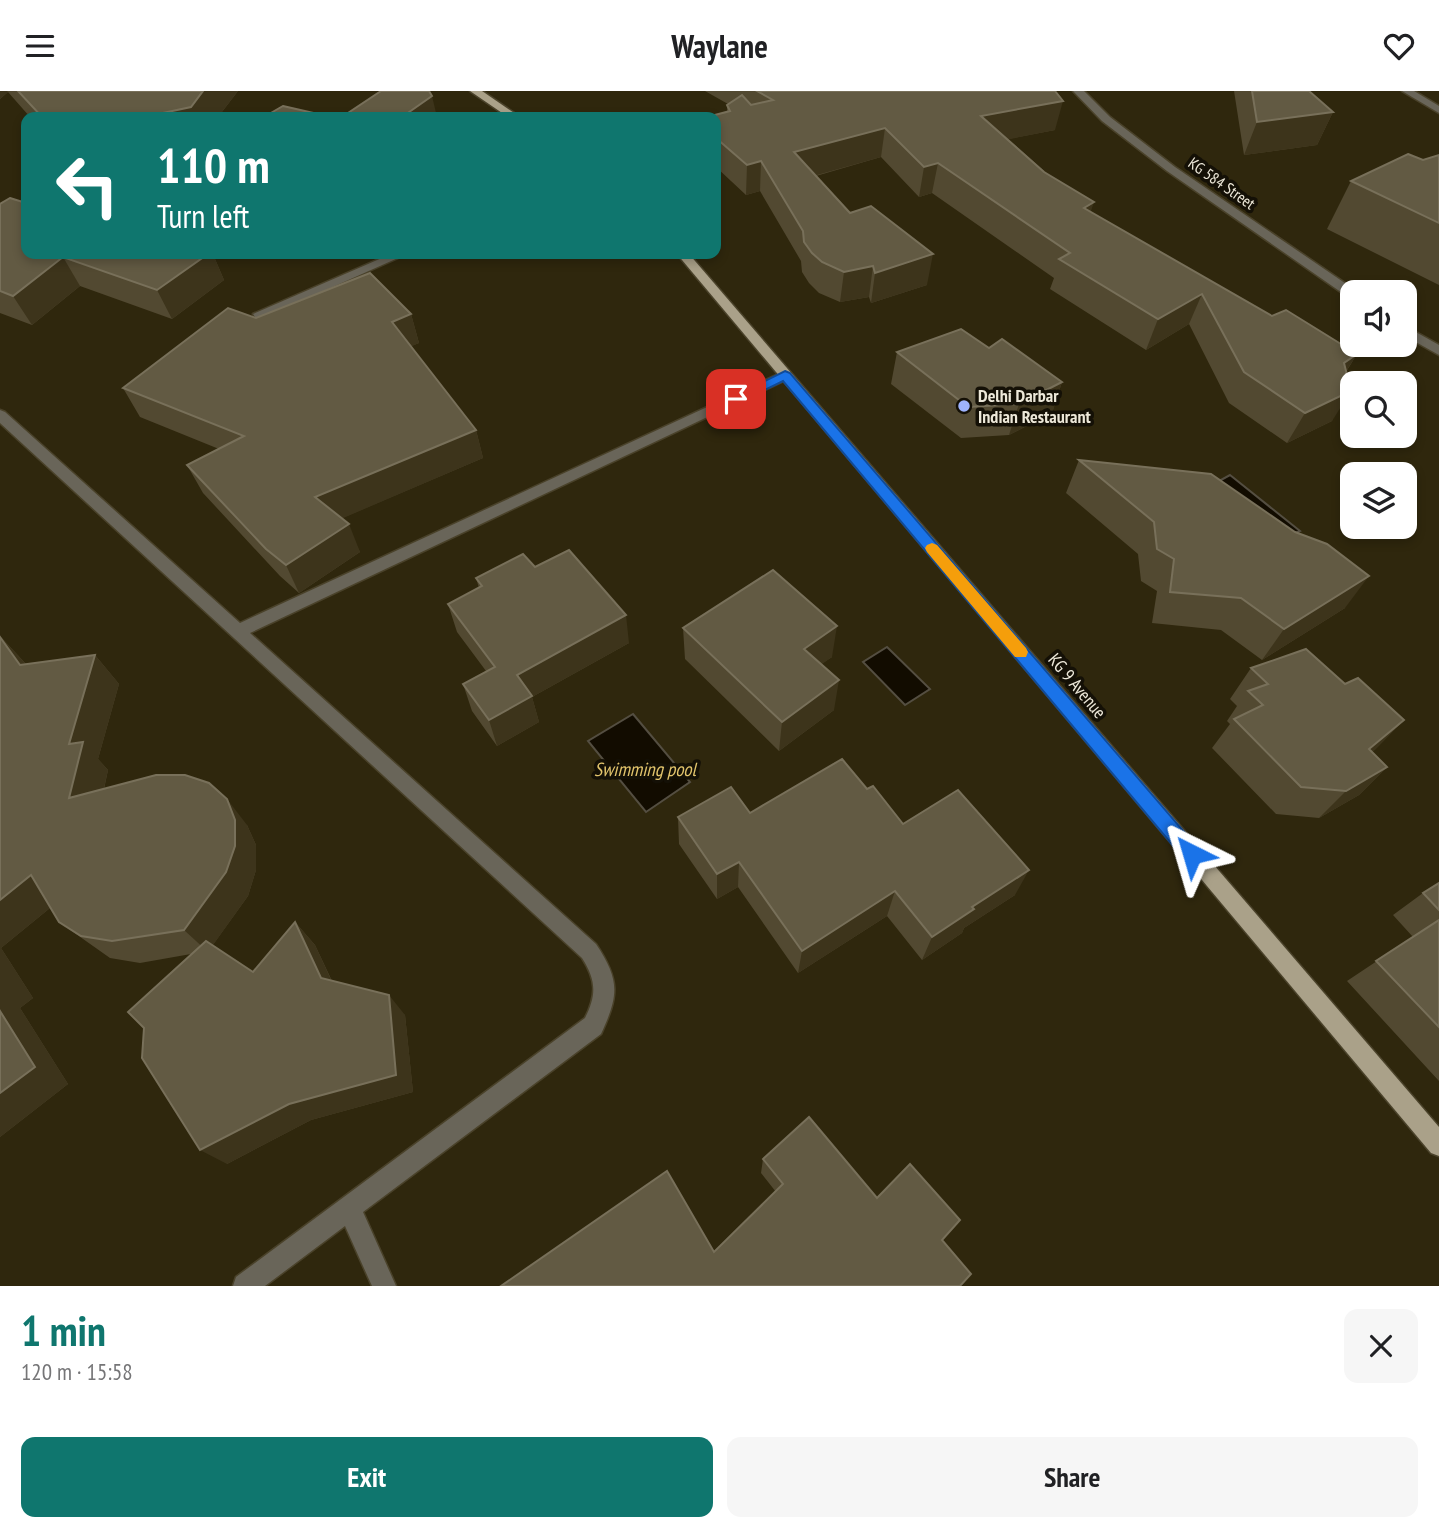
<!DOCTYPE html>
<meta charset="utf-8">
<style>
body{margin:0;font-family:"PT Sans Narrow",sans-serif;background:#f6f6f6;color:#202124;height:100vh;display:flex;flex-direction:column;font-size:26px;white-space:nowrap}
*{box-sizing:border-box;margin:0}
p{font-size:23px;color:#757577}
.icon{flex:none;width:38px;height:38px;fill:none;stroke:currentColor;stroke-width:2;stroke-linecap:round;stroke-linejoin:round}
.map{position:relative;height:1195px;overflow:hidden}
.side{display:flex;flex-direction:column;background:#fff;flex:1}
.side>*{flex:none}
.top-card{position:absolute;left:21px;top:21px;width:700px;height:147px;border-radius:14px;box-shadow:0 4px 10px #0003;background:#0f766e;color:#fff;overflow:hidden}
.buttons{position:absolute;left:1340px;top:189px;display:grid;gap:14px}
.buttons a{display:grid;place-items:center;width:77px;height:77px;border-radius:14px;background:#fff;box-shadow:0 4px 10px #0003;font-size:35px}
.pin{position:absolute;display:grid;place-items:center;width:60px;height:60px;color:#fff;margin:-30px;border-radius:14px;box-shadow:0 4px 10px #0006}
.me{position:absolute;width:77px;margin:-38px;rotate:320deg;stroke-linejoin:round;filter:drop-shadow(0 0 5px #0008)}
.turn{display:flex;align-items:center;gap:24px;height:147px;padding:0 21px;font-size:32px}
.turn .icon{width:91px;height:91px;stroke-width:2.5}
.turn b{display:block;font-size:49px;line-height:60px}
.round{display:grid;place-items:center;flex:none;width:74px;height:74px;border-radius:14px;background:#f6f6f6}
.headline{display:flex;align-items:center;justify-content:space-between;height:119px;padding:0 21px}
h1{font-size:42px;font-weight:700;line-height:52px;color:#0f766e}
.action{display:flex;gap:14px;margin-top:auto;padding:14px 21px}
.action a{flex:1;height:80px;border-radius:14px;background:#0f766e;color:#fff;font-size:28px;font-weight:700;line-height:80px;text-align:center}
.action a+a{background:#f6f6f6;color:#202124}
header{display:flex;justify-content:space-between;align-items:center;height:91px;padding:0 21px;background:#fff;font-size:32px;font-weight:700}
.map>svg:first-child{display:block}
.water{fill:#120c00;stroke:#544e41;stroke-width:2}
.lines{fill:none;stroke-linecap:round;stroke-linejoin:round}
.minor-casing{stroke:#4a422a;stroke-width:3}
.major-casing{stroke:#4a422a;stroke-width:3}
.minor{fill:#696559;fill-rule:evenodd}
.major{fill:#aaa189;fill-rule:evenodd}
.wall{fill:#524931}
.shaded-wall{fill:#3d341b}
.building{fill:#625a43;stroke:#78705a;stroke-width:2}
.route{fill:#1a73e8;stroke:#114b97;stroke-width:2}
.slow{fill:#f59e0b}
.poi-dot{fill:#9eb3fd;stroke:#141006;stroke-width:2.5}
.labels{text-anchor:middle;stroke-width:7;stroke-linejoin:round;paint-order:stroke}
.far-street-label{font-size:16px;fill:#ede8d9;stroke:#141006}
.poi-label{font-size:18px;font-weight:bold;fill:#ede8d9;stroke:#141006;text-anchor:start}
.street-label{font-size:18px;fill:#ede8d9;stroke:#141006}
.water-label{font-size:19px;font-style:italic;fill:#e2c46c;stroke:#141006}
</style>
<header><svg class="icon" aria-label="menu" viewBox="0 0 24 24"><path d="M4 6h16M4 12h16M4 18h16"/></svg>Waylane<svg class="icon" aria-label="heart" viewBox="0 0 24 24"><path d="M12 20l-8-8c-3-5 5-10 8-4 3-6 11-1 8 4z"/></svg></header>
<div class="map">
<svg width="1439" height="1195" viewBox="0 0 1439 1195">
<rect width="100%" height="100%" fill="#2f270d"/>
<g class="water">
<polygon points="1230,384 1300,440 1268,455 1199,401"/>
<polygon points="887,556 930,598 905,614 863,571"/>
<polygon points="633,623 690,691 646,721 588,650"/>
</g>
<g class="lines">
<g class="minor-casing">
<g id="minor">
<polygon points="1073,0 1084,0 1110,26 1175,76 1358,201 1353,201 1353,207 1348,206 1167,80 1102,30"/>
<polygon points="1402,0 1414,0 1439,15 1439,22"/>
<polygon points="391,163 407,163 265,226 255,226 253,223"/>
<polygon points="1405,235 1439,254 1439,264 1405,245"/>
<path d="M785,280l7,4 -2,3 -540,255 346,311c24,36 23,51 5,90l-238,178 33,74h-24l-27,-60 -80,60h-32l3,-9 349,-259c12,-24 11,-38 -3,-60l-582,-535v-13l5,2 235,211z"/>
</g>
</g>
<g class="major-casing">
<g id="major">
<polygon points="470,0 482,0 520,26 508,26"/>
<polygon points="677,163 689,163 1439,1036 1439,1065 1431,1062"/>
</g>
</g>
<use href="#minor" class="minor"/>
<use href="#major" class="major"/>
</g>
<g class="wall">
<polygon points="0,0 238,0 218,26 30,26 8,1 0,8"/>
<polygon points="705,0 1055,0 1055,39 1008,48 1091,121 1272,225 1357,263 1346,281 1332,330 1287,352 1229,312 1189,233 1146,259 1050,198 1054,187 932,102 919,106 881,66 816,85 850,122 927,194 871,212 869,206 840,211 819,202 809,192 802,181 801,170 760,100 746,104 716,76 716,26 727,21 727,14 728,13"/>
<polygon points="1234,0 1309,0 1333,21 1317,54 1244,64"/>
<polygon points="1439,64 1439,194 1327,138 1351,90"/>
<polygon points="0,113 26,163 223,163 215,168 224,189 172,228 80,195 32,234 0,222"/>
<polygon points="411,223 419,252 411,255 476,339 483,367 342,427 360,461 299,502 280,485 203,402 187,374 219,358 140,326 123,297 256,227"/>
<polygon points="989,257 1062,291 1052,322 1009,344 961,347 891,293 897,261"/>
<polygon points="1079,369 1345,517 1262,569 1221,539 1152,532 1157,500 1141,490 1138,463 1066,402"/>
<polygon points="535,476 629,552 532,606 539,631 497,655 472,620 463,593 486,580 457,541 448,513 479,497 476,487"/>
<polygon points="683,537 832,566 821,573 834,619 779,660 685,568"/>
<polygon points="0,545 26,573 95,564 119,593 98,668 108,679 104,698 247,734 256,754 256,779 248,805 212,855 253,881 295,831 315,854 332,890 405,924 413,1001 311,1029 227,1073 191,863 140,872 110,867 59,831 50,817 1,857 33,907 20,917 68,993 0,1046"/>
<polygon points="1251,577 1345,593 1404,629 1372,661 1387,676 1359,704 1319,727 1276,723 1212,657 1230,633 1227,630 1237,615 1230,608"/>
<polygon points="867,698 903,733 1015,804 964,837 962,842 922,869 887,825 798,882 738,796 717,808 679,753 678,726 750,722"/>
<polygon points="1439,792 1439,990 1347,890 1413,846 1393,824 1423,802"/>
<polygon points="763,1068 877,1107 942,1149 960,1195 501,1195 714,1161 776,1101 761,1082"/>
</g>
<g class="shaded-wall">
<polygon points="0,0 7,0 8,1 0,8"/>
<polygon points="203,0 238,0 218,26 144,26"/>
<polygon points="432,5 437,26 402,26"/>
<polygon points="1063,10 1055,39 975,55 981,25"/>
<polygon points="1333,21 1317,54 1244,64 1257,31"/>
<polygon points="885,37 881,66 792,91 794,61"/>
<polygon points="761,70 760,100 746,104 747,74"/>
<polygon points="938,72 932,102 919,106 924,76"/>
<polygon points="1094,111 1084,141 1084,117"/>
<polygon points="190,163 223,163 215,168 224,189 172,228 157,199"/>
<polygon points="352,163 365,163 354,167"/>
<polygon points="933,163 927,194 871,212 875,182"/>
<polygon points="63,166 80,195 32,234 13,205"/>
<polygon points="873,175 869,206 840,211 844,181"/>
<polygon points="1202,203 1189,233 1146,259 1158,228"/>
<polygon points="411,223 419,252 401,260 392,231"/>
<polygon points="1357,263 1338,293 1344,272"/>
<polygon points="1062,291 1052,322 1009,344 1019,313"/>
<polygon points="1351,300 1332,330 1287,352 1305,322"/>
<polygon points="476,339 483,367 327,434 315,406"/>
<polygon points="349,433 360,461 299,502 286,474"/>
<polygon points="1369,485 1345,517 1262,569 1284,538"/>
<polygon points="626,524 629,552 532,606 539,631 497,655 489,629 517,584"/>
<polygon points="837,535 832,566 801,588 804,558"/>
<polygon points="0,545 25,572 47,603 20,574"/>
<polygon points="95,564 119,593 98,668 108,679 96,733 69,707 69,653"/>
<polygon points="839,589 834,619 779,660 782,631"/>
<polygon points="1404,629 1376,658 1342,686 1369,658"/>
<polygon points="1387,676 1359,704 1319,727 1346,700"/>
<polygon points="227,708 247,734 256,754 256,779 248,805 208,861 184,839"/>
<polygon points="739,771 738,796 717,808 717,783"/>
<polygon points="1029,779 1015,804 964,837 962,842 922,869 932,846 972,816"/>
<polygon points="31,784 61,808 1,857 33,907 20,917 68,993 0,1046 0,809"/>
<polygon points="895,800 887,825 798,882 802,860"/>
<polygon points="295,831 315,854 340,908 321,887"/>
<polygon points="389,904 405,924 413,1001 311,1029 227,1073 200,1059"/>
</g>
<g class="building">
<polygon points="18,0 203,0 191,16 144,26 42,26"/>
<polygon points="381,0 429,0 432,5 402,26 342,26"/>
<polygon points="757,0 1055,0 1063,10 981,25 1044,81 1094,111 1084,117 1272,225 1286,219 1357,263 1344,272 1351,300 1305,322 1244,281 1202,203 1158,228 1059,168 1070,162 938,72 924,76 885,37 794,61 850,122 871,115 933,163 875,182 873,175 844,181 822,171 812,162 804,151 803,140 761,70 747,74 716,47 716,26 707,26 730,20 727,14 742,4 751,14 773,9"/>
<polygon points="1252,0 1309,0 1333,21 1257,31"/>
<polygon points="283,15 331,26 264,26"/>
<polygon points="1408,63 1423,69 1439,64 1439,132 1351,90"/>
<polygon points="10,107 26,112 26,163 208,163 157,199 63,166 13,205 0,200 0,113"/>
<polygon points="370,182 411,223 392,231 476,339 315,406 349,433 286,474 266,458 187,374 244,345 123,297 228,217 256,227"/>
<polygon points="961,238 989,257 1002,248 1062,291 1019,313 968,316 897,261"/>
<polygon points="1079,369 1211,383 1295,441 1327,453 1369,485 1284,538 1241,507 1170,501 1174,468 1157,458 1154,431"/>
<polygon points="569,459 626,524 517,584 532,605 489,629 463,593 495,576 448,513 482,495 476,487 523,463 535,476"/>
<polygon points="773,479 837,535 804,558 839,589 782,631 683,537"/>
<polygon points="0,546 20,574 95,564 69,653 83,651 69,707 156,684 185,684 209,692 227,708 235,729 235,755 226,781 184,839 112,850 81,845 59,831 31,784 0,809"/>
<polygon points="1306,558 1345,593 1358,587 1404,629 1369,658 1387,676 1346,700 1301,696 1234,628 1263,614 1248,600 1268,593 1251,577"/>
<polygon points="842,668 867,698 873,695 903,733 958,699 1029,779 972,816 974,818 932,846 895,800 802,860 739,771 717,783 678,726 731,696 750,722"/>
<polygon points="1439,792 1439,819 1423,802"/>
<polygon points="1439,829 1439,936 1376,870"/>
<polygon points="295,831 321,887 389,904 396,984 289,1013 200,1059 142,967 144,937 128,921 206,850 253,881"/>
<polygon points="0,920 35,976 0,1002"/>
<polygon points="809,1026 877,1107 910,1073 960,1129 942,1149 971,1183 960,1195 501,1195 667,1080 714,1161 783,1093 763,1068"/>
</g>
<polygon class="route" points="785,280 790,282 1198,757 1200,763 1198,769 1192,771 1185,769 783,290 740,311 731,311 729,308"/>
<polygon class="slow" points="932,452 937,454 1026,557 1028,561 1026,566 1015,566 927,461 925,457 927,454"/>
<circle class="poi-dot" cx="964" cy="315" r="7"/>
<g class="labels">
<g class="far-street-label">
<text transform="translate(1222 92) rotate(35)" y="6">KG 584 Street</text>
</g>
<g class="poi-label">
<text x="978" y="311">Delhi Darbar<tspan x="978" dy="21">Indian Restaurant</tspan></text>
</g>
<g class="street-label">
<text transform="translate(1077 595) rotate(50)" y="6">KG 9 Avenue</text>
</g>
<g class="water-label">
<text x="645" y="685">Swimming pool</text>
</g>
</g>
</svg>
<div class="buttons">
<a><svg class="icon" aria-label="sound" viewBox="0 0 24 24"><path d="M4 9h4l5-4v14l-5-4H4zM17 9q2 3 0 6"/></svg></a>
<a><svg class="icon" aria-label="search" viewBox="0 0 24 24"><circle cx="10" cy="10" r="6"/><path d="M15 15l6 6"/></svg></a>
<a><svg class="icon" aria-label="layers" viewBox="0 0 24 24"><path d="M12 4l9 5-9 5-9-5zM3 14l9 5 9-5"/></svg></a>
</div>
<div class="pin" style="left:736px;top:308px;background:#d93025"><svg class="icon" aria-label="arrive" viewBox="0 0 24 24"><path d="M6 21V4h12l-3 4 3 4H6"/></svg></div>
<svg class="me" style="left:1192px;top:763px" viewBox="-20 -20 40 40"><path d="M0-17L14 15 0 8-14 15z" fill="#1a73e8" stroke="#fff" stroke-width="4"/></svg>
<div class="top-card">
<div class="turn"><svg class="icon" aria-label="left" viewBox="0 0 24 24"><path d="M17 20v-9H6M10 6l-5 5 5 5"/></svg><div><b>110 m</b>Turn left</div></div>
</div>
</div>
<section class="side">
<div class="headline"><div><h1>1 min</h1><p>120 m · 15:58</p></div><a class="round"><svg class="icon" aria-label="close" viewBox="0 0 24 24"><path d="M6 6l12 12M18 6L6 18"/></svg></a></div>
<div class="action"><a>Exit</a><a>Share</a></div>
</section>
